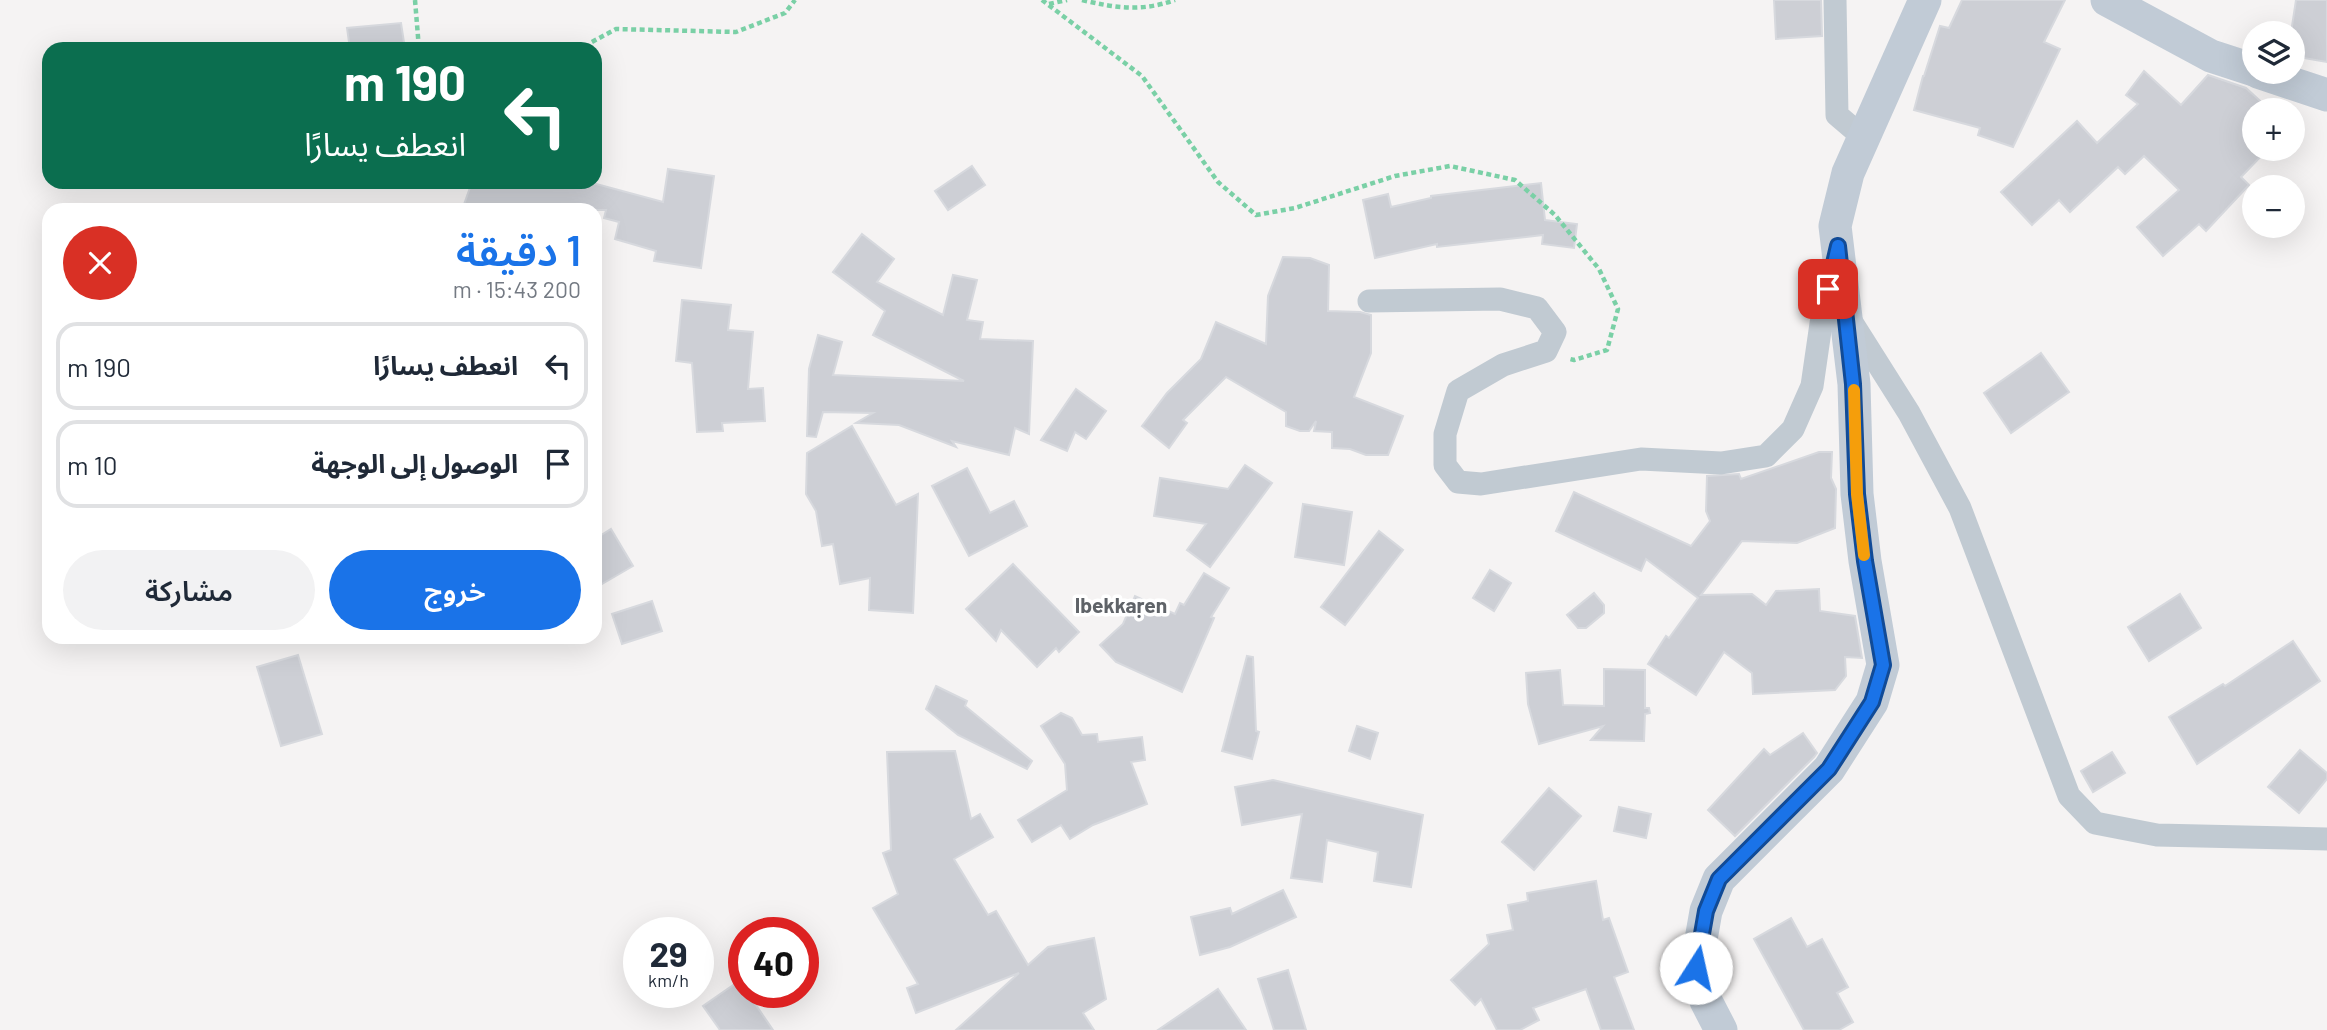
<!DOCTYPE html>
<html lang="ar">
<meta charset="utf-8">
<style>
body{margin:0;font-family:Barlow,"Noto Sans Arabic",sans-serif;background:#f2f2f3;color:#1f2937;direction:rtl;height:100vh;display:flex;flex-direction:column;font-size:26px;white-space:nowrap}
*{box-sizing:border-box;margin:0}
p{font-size:23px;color:#747a83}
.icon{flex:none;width:38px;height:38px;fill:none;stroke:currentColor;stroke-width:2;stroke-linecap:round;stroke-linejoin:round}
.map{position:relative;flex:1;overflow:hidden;direction:ltr}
.side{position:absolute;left:42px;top:203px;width:560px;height:441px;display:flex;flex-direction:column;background:#fff;border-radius:21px;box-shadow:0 7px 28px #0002;direction:rtl}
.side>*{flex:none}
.hud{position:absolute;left:42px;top:42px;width:560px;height:147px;border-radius:21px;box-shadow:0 7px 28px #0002;direction:rtl;background:#0b6e4f;color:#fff;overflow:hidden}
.tools{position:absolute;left:2242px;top:21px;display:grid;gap:14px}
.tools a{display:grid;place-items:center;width:63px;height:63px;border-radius:50%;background:#fff;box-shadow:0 7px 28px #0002;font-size:35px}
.speed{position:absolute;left:623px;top:917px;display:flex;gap:14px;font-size:35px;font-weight:700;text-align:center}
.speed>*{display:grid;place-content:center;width:91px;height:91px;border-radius:50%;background:#fff;box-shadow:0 7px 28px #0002;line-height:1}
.speed small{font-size:18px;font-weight:400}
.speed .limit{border:10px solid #d22;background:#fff;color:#111}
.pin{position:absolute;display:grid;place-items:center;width:60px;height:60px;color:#fff;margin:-30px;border-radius:14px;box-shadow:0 4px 10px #0006}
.me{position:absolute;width:77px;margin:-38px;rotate:10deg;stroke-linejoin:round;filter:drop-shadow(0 0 5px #0008)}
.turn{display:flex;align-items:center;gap:24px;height:147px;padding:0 21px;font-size:32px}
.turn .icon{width:91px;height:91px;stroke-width:2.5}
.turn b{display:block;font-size:49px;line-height:60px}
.round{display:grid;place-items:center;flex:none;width:74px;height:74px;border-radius:37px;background:#f2f2f3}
.head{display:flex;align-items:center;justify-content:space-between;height:119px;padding:0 21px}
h1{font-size:42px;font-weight:600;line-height:52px;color:#1a73e8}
.cta{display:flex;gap:14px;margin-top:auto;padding:14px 21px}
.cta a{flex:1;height:80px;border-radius:42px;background:#1a73e8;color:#fff;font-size:28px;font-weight:600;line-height:80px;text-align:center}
.cta a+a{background:#f2f2f3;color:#1f2937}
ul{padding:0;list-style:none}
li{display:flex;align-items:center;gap:21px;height:88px;margin:0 14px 10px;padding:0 7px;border:4px solid #e0e1e3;border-radius:21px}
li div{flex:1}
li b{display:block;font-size:26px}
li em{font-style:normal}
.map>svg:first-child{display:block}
.building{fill:#cdcfd5;stroke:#d7d9de;stroke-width:2}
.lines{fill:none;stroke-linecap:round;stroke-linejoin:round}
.path{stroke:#7ad0a6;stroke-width:4.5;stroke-dasharray:5 3.5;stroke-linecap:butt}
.street{stroke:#c1cad2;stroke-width:23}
.secondary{stroke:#c1cbd6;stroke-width:33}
.route-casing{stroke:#114b97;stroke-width:18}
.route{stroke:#1a73e8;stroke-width:12}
.slow{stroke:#f59e0b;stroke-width:12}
.labels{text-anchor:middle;stroke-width:7;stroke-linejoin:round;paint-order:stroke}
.quarter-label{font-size:21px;font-weight:bold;fill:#5f6368;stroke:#fff}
</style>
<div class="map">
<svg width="2327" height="1030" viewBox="0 0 2327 1030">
<rect width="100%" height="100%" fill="#f5f3f3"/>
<g class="building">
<polygon points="1774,0 1821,0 1822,36 1776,39"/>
<polygon points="1962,0 2065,0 2044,42 2060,49 2013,147 1978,135 1980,128 1914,110 1923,76 1924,76 1940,26 1949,28"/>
<polygon points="2296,0 2327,0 2327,62 2292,56 2292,26"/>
<polygon points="401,23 405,49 350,49 347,28"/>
<polygon points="2144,71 2181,105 2208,75 2246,88 2270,110 2254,110 2254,149 2268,149 2241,177 2249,185 2206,231 2199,224 2163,256 2137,227 2179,190 2144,156 2125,174 2118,167 2070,212 2059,200 2032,225 2001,192 2077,121 2097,143 2138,104 2126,95"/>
<polygon points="972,166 985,185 948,210 935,191"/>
<polygon points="668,169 714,176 701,268 654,261 656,251 615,239 619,222 604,218 606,210 462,210 472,182 589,182 663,202"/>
<polygon points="1541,183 1545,220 1577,224 1574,248 1542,244 1543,235 1437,247 1437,244 1375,258 1363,200 1388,194 1391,207 1431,198 1431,196"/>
<polygon points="862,234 894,259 877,282 943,315 953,275 977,280 967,320 983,322 980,339 1033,341 1029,434 1015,428 1009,455 952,441 956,447 899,425 856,423 873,413 823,412 816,437 807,436 809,369 818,335 842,342 833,375 964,381 873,335 885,311 833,272"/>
<polygon points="1283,257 1310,258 1329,265 1328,311 1360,312 1371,315 1371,353 1354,397 1403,416 1388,455 1366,455 1350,449 1332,448 1332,432 1314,431 1316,421 1309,431 1300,431 1286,426 1286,412 1226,377 1183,420 1187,423 1169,448 1142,426 1167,393 1201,359 1216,322 1266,344 1268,296"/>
<polygon points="682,300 731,305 728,330 753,332 748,389 763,388 765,421 722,423 723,431 697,432 692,363 676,361"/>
<polygon points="2041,353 2069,392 2011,433 1984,393"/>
<polygon points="1076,389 1106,411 1086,439 1075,432 1067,451 1041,440"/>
<polygon points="852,426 896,505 918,494 913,613 869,610 870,578 840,584 833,544 822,546 816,511 806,494 807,453"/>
<polygon points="1819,452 1832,452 1831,478 1836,489 1835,528 1797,543 1742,541 1701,595 1752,594 1766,605 1776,591 1819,589 1820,611 1855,616 1862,658 1845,657 1846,676 1835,690 1753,694 1752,673 1724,652 1696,695 1648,664 1666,636 1669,638 1698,598 1646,559 1641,571 1556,531 1574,492 1691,546 1710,521 1706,511 1707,476 1739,474 1741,479"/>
<polygon points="1245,465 1272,483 1210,567 1187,550 1206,524 1154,516 1160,478 1228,489"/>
<polygon points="967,468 990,513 1014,501 1027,526 969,556 932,486"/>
<polygon points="1303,504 1352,512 1344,565 1295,557"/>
<polygon points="611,529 633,566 595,588 595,539"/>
<polygon points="1379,531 1403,550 1345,625 1321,607"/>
<polygon points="1013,564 1079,632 1059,652 1056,648 1037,667 1001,630 996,641 966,609"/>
<polygon points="1490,570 1511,583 1494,611 1473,598"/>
<polygon points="1204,573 1229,588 1211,617 1214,618 1182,692 1116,662 1100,645 1123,624 1135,596 1175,614 1180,603 1184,605"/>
<polygon points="1594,593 1604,605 1604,613 1586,628 1578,628 1567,615"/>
<polygon points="2180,594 2201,628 2149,661 2128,627"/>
<polygon points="652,601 662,631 622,644 612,614"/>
<polygon points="2293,641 2320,681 2197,764 2169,717 2223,684 2225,686"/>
<polygon points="298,655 322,734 281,746 257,667"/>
<polygon points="1247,656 1253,657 1256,731 1259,732 1252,759 1222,751"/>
<polygon points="1604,669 1645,670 1645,708 1649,708 1650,713 1645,714 1644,741 1591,740 1603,726 1539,744 1528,704 1526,673 1560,670 1563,705 1604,706"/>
<polygon points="936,686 967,701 965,706 1032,761 1027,769 958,735 926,709"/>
<polygon points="1061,713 1072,718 1082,735 1097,734 1098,742 1142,737 1145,760 1131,762 1147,804 1093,825 1070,839 1061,825 1032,842 1018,820 1067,790 1065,764 1041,726"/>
<polygon points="1357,726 1378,733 1370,759 1349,751"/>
<polygon points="1803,733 1817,753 1814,757 1735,836 1708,810 1764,749 1770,755"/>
<polygon points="2300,750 2327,773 2327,779 2299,813 2268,787"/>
<polygon points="955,751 971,819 980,814 993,837 954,859 988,915 996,911 1028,965 1048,947 1094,938 1106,999 1083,1013 1094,1030 956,1030 1019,973 916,1013 907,988 918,984 873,908 898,894 883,853 891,850 887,752"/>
<polygon points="2112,752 2125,773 2093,792 2081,771"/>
<polygon points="1273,780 1423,815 1411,887 1374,881 1378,852 1327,840 1322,882 1291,878 1302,814 1242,825 1235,787"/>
<polygon points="1549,788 1581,816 1534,870 1502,842"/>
<polygon points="1619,807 1651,814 1646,838 1614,831"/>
<polygon points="1596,881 1603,920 1609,918 1628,972 1614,977 1634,1030 1601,1030 1586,989 1533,1008 1539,1020 1520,1030 1497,1030 1481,999 1475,1005 1451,980 1489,944 1487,935 1513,930 1508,905 1528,901 1527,893"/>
<polygon points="1283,890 1296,917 1230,947 1200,955 1191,917 1230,908 1232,914"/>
<polygon points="1791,918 1807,947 1822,939 1848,987 1837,993 1853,1022 1839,1030 1804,1030 1754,939"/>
<polygon points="1288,970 1306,1030 1274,1030 1258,979"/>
<polygon points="739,981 744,992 747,992 773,1030 720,1030 703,1006"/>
<polygon points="1218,989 1246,1030 1158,1030"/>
</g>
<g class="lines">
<g class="path">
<polyline points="415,0 419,49"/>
<polyline points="1042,0 1142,76 1218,182 1256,215 1295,208 1395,176 1450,166 1515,180 1555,215 1599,269 1618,309 1607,350 1574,360 1570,359"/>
<path d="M1082,0c34,8 59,12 93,0"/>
<polyline points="1049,4 1067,0"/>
<polyline points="588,49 590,43 616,29 736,32 785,13 795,0"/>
</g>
<g class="street">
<polyline points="1835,0 1837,115 1864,138"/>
<polyline points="1369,301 1500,299 1537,308 1555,332 1546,351 1503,365 1458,391 1445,434 1445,465 1458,482 1481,484 1641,459 1721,463 1766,456 1793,429 1812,386 1823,310 1833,266"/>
<polyline points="1849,318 1909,413 1960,508 2069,796 2095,823 2157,835 2327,839"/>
</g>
<g class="secondary">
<polyline points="2107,0 2211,56 2254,70"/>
<polyline points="2258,72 2327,95"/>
<polyline points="1721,1030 1706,1001 1696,968 1706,911 1719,879 1829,769 1872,702 1883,665 1865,561 1857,494 1854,384 1835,226 1848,173 1925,0"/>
</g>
</g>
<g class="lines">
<g class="route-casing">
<polyline id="route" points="1696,968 1706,911 1719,879 1829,769 1872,702 1883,665 1865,561 1857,494 1853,384 1838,246 1828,289"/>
</g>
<use href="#route" class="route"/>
<polyline class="slow" points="1854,390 1857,494 1864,555"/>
</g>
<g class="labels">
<g class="quarter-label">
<text x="1121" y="613">Ibekkaṛen</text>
</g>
</g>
</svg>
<div class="tools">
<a><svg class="icon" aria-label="layers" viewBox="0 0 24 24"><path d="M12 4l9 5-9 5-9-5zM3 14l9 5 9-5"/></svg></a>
<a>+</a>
<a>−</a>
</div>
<div class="speed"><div>29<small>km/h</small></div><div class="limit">40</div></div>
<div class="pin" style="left:1828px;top:289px;background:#d93025"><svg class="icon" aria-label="arrive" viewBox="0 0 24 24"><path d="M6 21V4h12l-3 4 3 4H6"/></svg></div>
<svg class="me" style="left:1696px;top:968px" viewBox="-20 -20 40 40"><circle r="19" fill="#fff"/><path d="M0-13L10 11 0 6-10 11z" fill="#1a73e8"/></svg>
<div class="hud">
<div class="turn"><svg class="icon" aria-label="left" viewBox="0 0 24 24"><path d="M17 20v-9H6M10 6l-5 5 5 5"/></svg><div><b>190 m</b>انعطف يسارًا</div></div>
</div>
<section class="side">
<div class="head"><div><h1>1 دقيقة</h1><p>200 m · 15:43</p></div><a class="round" style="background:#d93025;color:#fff"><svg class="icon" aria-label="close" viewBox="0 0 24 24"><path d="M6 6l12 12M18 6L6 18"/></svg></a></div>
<ul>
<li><svg class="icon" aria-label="left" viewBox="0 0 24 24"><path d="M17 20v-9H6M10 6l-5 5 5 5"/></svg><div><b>انعطف يسارًا</b></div><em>190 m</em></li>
<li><svg class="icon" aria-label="arrive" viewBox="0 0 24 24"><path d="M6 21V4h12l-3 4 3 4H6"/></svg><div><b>الوصول إلى الوجهة</b></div><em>10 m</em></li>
</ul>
<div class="cta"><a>خروج</a><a>مشاركة</a></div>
</section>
</div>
